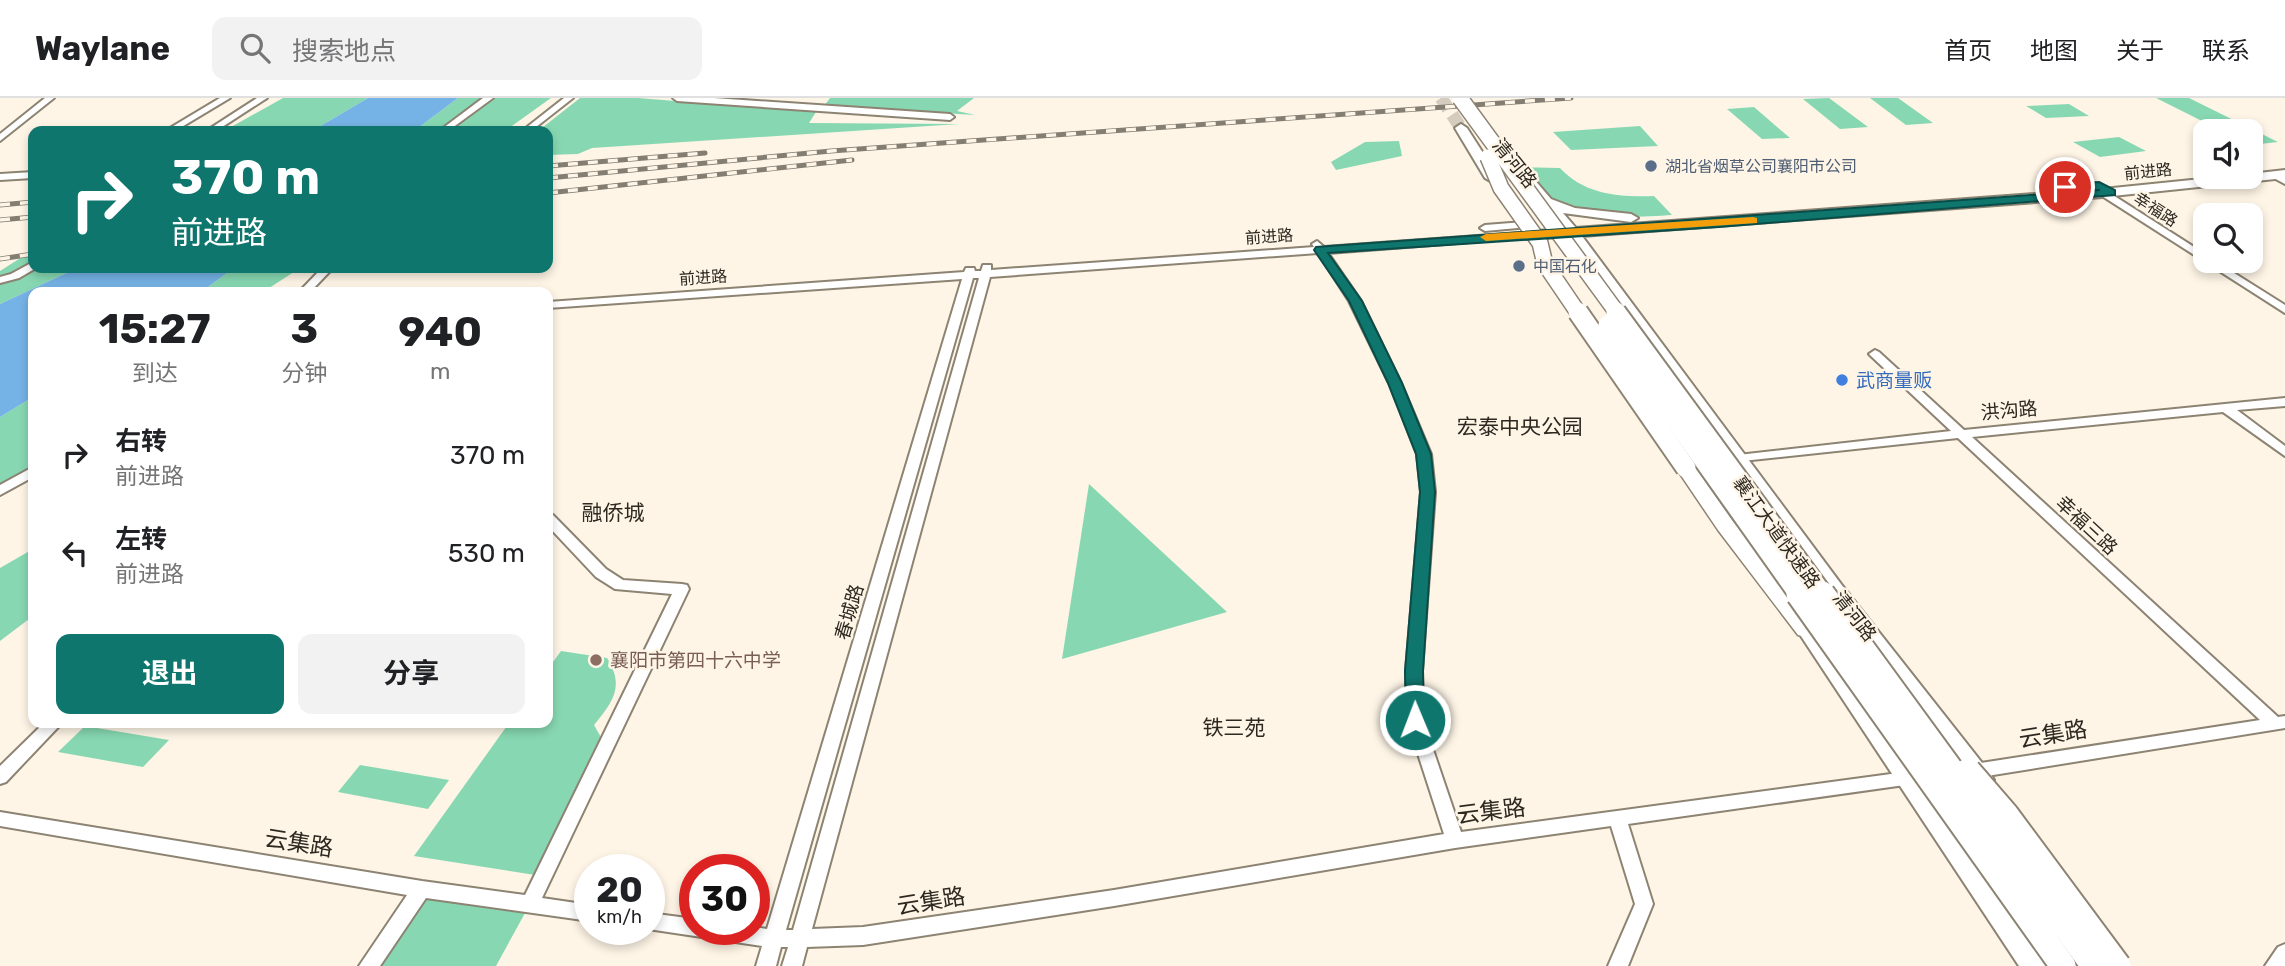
<!DOCTYPE html>
<html lang="zh">
<meta charset="utf-8">
<style>
body{margin:0;font-family:Rubik,"Noto Sans SC",sans-serif;background:#f2f2f2;color:#202124;height:100vh;display:flex;flex-direction:column;font-size:26px;white-space:nowrap}
*{box-sizing:border-box;margin:0}
p{font-size:23px;color:#757577}
.icon{flex:none;width:38px;height:38px;fill:none;stroke:currentColor;stroke-width:2;stroke-linecap:round;stroke-linejoin:round}
.map{position:relative;flex:1;overflow:hidden}
.sheet{position:absolute;left:28px;top:189px;width:525px;height:441px;display:flex;flex-direction:column;background:#fff;border-radius:14px;box-shadow:0 4px 10px #0003}
.sheet>*{flex:none}
.top-card{position:absolute;left:28px;top:28px;width:525px;height:147px;border-radius:14px;box-shadow:0 4px 10px #0003;background:#0f766e;color:#fff;overflow:hidden}
.tools{position:absolute;left:2193px;top:21px;display:grid;gap:14px}
.tools a{display:grid;place-items:center;width:70px;height:70px;border-radius:14px;background:#fff;box-shadow:0 4px 10px #0003;font-size:35px}
.speed{position:absolute;left:574px;top:756px;display:flex;gap:14px;font-size:35px;font-weight:700;text-align:center}
.speed>*{display:grid;place-content:center;width:91px;height:91px;border-radius:50%;background:#fff;box-shadow:0 4px 10px #0003;line-height:1}
.speed small{font-size:18px;font-weight:400}
.speed .limit{border:10px solid #d22;background:#fff;color:#111}
.pin{position:absolute;display:grid;place-items:center;width:60px;height:60px;color:#fff;margin:-30px;border:4px solid #fff;border-radius:50%;box-shadow:0 2px 7px #0007}
.me{position:absolute;width:77px;margin:-38px;rotate:359deg;stroke-linejoin:round;filter:drop-shadow(0 0 5px #0008)}
.turn{display:flex;align-items:center;gap:24px;height:147px;padding:0 28px;font-size:32px}
.turn .icon{width:91px;height:91px;stroke-width:2.5}
.turn b{display:block;font-size:49px;line-height:60px}
.eta{display:flex;justify-content:space-evenly;align-items:center;height:119px;text-align:center}
.eta b{font-size:42px;font-weight:700;line-height:49px}
.button{display:flex;gap:14px;margin-top:auto;padding:14px 28px}
.button a{flex:1;height:80px;border-radius:14px;background:#0f766e;color:#fff;font-size:28px;font-weight:700;line-height:80px;text-align:center}
.button a+a{background:#f2f2f2;color:#202124}
ul{padding:0;list-style:none}
li{display:flex;align-items:center;gap:21px;height:98px;padding:0 28px}
li div{flex:1}
li b{display:block;font-size:26px}
li em{font-style:normal}
header{display:flex;align-items:center;gap:42px;box-sizing:border-box;height:98px;padding:0 35px;background:#fff;border-bottom:2px solid #e0e0e0}
header strong{font-size:33px}
nav{display:flex;gap:38px;margin-inline-start:auto;font-size:24px}
.search{width:490px;height:63px;background:#f2f2f2;display:flex;align-items:center;gap:18px;box-sizing:border-box;padding:0 24px;border-radius:14px;color:#757577;font-size:26px}
.map>svg:first-child{display:block}
.green{fill:#87d8b2}
.water{fill:#75b2e5}
.lines{fill:none;stroke-linecap:round;stroke-linejoin:round}
.major-tunnel{stroke:#d4ccbf;stroke-width:13;stroke-dasharray:13 7;stroke-linecap:butt}
.minor-casing{stroke:#8d8372;stroke-width:4}
.major-casing{stroke:#8d8372;stroke-width:4}
.highway-casing{stroke:#8d8372;stroke-width:3}
.minor{fill:#fff;fill-rule:evenodd}
.major{fill:#fff;fill-rule:evenodd}
.highway{fill:#fff;fill-rule:evenodd}
.rail-casing{stroke:#837d72;stroke-width:5}
.rail{stroke:#fef5e6;stroke-width:3.5;stroke-dasharray:10;stroke-linecap:butt}
.highway-bridge-far2-casing{stroke:#8d8372;stroke-width:18;stroke-linecap:butt}
.highway-bridge-far1-casing{stroke:#8d8372;stroke-width:23;stroke-linecap:butt}
.highway-bridge-casing{stroke:#8d8372;stroke-width:29;stroke-linecap:butt}
.highway-bridge-far2{stroke:#fff;stroke-width:15}
.highway-bridge-far1{stroke:#fff;stroke-width:19}
.highway-bridge{stroke:#fff;stroke-width:25}
.route{fill:#0f766e;stroke:#0a4d48;stroke-width:2}
.slow{fill:#f59e0b}
.service-dot{fill:#5c6f8a;stroke:#fef5e6;stroke-width:2.5}
.shop-dot{fill:#3f7fe0;stroke:#fef5e6;stroke-width:2.5}
.education-dot{fill:#8d6e63;stroke:#fef5e6;stroke-width:2.5}
.labels{text-anchor:middle;stroke-width:5;stroke-linejoin:round;paint-order:stroke}
.far-service-label{font-size:16px;fill:#4e5e75;stroke:#fef5e6;text-anchor:start}
.far-street-label{font-size:16px;fill:#2d2921;stroke:#fef5e6}
.street-label{font-size:19px;fill:#2d2921;stroke:#fef5e6}
.shop-label{font-size:19px;fill:#366cbe;stroke:#fef5e6;text-anchor:start}
.education-label{font-size:19px;fill:#785e54;stroke:#fef5e6;text-anchor:start}
.neighbourhood-label{font-size:21px;fill:#2d2921;stroke:#fef5e6}
.near-street-label{font-size:23px;fill:#2d2921;stroke:#fef5e6}
</style>
<header>
<strong>Waylane</strong>
<div class="search"><svg class="icon" aria-label="search" viewBox="0 0 24 24"><circle cx="10" cy="10" r="6"/><path d="M15 15l6 6"/></svg>搜索地点</div>
<nav><a>首页</a><a>地图</a><a>关于</a><a>联系</a></nav>
</header>
<div class="map">
<svg width="2285" height="868" viewBox="0 0 2285 868">
<rect width="100%" height="100%" fill="#fef5e6"/>
<g class="green">
<polygon points="283,0 368,0 312,33 224,33"/>
<polygon points="458,0 551,0 505,33 414,33"/>
<polygon points="580,0 638,0 816,14 809,25 959,26 592,50 578,56 548,57 548,33 538,33"/>
<polygon points="830,0 974,0 957,13 975,17 824,8"/>
<polygon points="1829,0 1868,29 1840,31 1803,1"/>
<polygon points="1870,0 1898,0 1933,25 1906,27"/>
<polygon points="2156,0 2189,0 2278,44 2251,47 2250,33 2222,33"/>
<polygon points="2069,6 2089,18 2046,20 2026,8"/>
<polygon points="1754,9 1790,40 1762,41 1727,11"/>
<polygon points="1640,28 1658,48 1571,52 1553,34"/>
<polygon points="2119,39 2146,53 2100,59 2073,44"/>
<polygon points="1399,43 1402,58 1336,72 1331,64 1365,44"/>
<path d="M1515,69l45,1c25,27 59,29 94,28l18,19c-31,2 -97,7 -122,-13 -13,-10 -23,-24 -35,-35z"/>
<polygon points="33,152 33,170 77,170 0,206 0,173"/>
<polygon points="234,170 300,170 263,194 201,194"/>
<polygon points="33,299 33,373 0,393 0,319"/>
<polygon points="1089,386 1227,514 1062,561"/>
<polygon points="33,451 33,518 0,543 0,470"/>
<path d="M561,553l46,7c18,28 6,44 -13,67l8,14 -67,136 -121,-19 95,-133h39v-54z"/>
<polygon points="85,628 169,642 143,669 58,654"/>
<polygon points="360,667 449,682 428,711 338,694"/>
<polygon points="422,791 530,806 496,868 369,868"/>
</g>
<g class="water">
<polygon points="368,0 458,0 414,33 312,33"/>
<polygon points="77,170 234,170 201,194 33,194 33,299 0,319 0,206"/>
</g>
<g class="lines">
<polyline class="major-tunnel" points="1441,0 1461,30"/>
<g class="minor-casing">
<g id="minor">
<polygon points="45,0 54,0 0,43 0,36"/>
<polygon points="220,0 230,0 175,33 165,33"/>
<polygon points="257,0 267,0 216,33 206,33"/>
<polygon points="483,0 493,0 448,33 439,33"/>
<polygon points="564,0 573,0 531,33 522,33"/>
<polygon points="673,0 714,0 950,16 954,19 950,22 677,3"/>
<polygon points="33,74 33,80 0,82 0,76"/>
<polygon points="2272,75 2278,75 2285,79 2285,86 2272,79"/>
<polygon points="2088,85 2094,85 2205,156 2205,163 2215,163 2285,207 2285,215 2088,89"/>
<polygon points="1524,124 1528,125 1528,129 1485,133 1480,130 1485,127"/>
<path d="M1532,134l4,1v4l-208,16 33,48 40,82 30,71 4,38 -13,179 1,49 38,112 452,-61 6,2 3,5 -3,5 -291,41 25,80 -25,62h-20l27,-62 -24,-78 -156,22 -341,58 -251,39 -56,2 -5,19h-20l6,-19h-7l-5,19h-20l6,-20 -114,-17 1,-16 46,6v10h59v-2l13,2 195,-650 -414,29v-6l416,-30 2,-4h8l1,3h6l2,-6h8v5l323,-23 -2,-3 5,-3 7,6zM1318,155l31,48 40,82 28,71 4,38 -15,179 1,49 37,114 -330,56 -251,37 -51,2 178,-652zM973,180h6l-186,652h-7z"/>
<polygon points="33,164 33,170 36,170 19,180 0,185 0,179 11,176"/>
<polygon points="322,170 333,170 310,194 299,194"/>
<polygon points="1875,252 1879,254 1964,332 2285,300 2285,308 2237,312 2285,348 2285,358 2223,314 1972,339 2278,619 2285,618 2285,630 1968,681 1962,679 1959,674 1962,669 1968,667 2260,622 1958,340 1733,364 1731,361 1733,358 1738,357 1951,333 1871,258 1869,256"/>
<polygon points="33,369 33,379 0,397 0,387"/>
<polygon points="548,415 553,417 606,471 623,482 682,486 687,487 689,491 542,800 590,807 590,823 426,800 380,868 359,868 407,797 0,728 0,714 422,783 525,797 672,496 615,491 596,479 548,428"/>
<polygon points="44,625 62,625 6,684 0,686 0,668"/>
<polygon points="2285,846 2285,868 2265,868 2278,849"/>
</g>
</g>
<g class="major-casing">
<g id="major">
<polygon points="1461,26 1467,30 1499,80 1497,83 1492,84 1485,80 1455,30"/>
<polygon points="1522,72 1527,73 1551,101 1575,110 1631,116 1638,120 1631,124 1563,115 1576,130 2103,91 2221,79 2250,79 2250,76 2285,72 2285,80 2103,99 1582,138 1841,486 1990,675 1994,682 1990,689 1982,692 1974,689 1827,496 1568,139 1527,140 1527,134 1562,131 1515,76"/>
<polygon points="1798,511 1805,513 2047,868 2019,868 1791,523 1788,518 1791,513"/>
</g>
</g>
<g class="highway-casing">
<polygon id="highway" points="1686,364 1693,366 1732,422 1814,525 1817,531 1814,537 1806,539 1798,537 1718,432 1676,370 1679,366"/>
</g>
<use href="#minor" class="minor"/>
<use href="#major" class="major"/>
<use href="#highway" class="highway"/>
<g class="rail-casing">
<g id="rail">
<polyline points="548,68 705,55"/>
<polyline points="548,80 831,53 1571,0"/>
<polyline points="548,95 852,62"/>
<polyline points="0,107 33,104"/>
<polyline points="0,122 33,119"/>
<polyline points="0,161 33,156"/>
</g>
</g>
<use href="#rail" class="rail"/>
<g class="highway-bridge-far2-casing">
<g id="highway-bridge-far2">
<polyline points="1460,0 1618,216"/>
<polyline points="1488,59 1501,90 1540,145 1545,166 1579,216"/>
</g>
</g>
<g class="highway-bridge-far1-casing">
<g id="highway-bridge-far1">
<polyline points="1578,214 1686,370"/>
<polyline points="1616,214 1824,498"/>
<polyline points="1608,227 1800,498"/>
</g>
</g>
<g class="highway-bridge-casing">
<g id="highway-bridge">
<polyline points="1799,496 2063,868"/>
<polyline points="1822,496 2094,868"/>
<polyline points="1968,673 2006,717 2118,868"/>
</g>
</g>
<use href="#highway-bridge-far2" class="highway-bridge-far2"/>
<use href="#highway-bridge-far1" class="highway-bridge-far1"/>
<use href="#highway-bridge" class="highway-bridge"/>
</g>
<polygon class="route" points="2099,84 2115,92 2115,97 1719,129 1328,155 1362,203 1402,285 1431,356 1435,394 1423,573 1424,622 1421,627 1415,629 1408,627 1406,622 1405,573 1420,394 1416,356 1388,285 1349,203 1314,152 1316,149 2100,92 2065,93 2059,89 2065,86"/>
<polygon class="slow" points="1753,119 1757,120 1757,125 1486,143 1480,139 1486,136"/>
<g class="service-dot">
<circle cx="1651" cy="68" r="7"/>
<circle cx="1519" cy="168" r="7"/>
</g>
<circle class="shop-dot" cx="1842" cy="282" r="7"/>
<circle class="education-dot" cx="596" cy="562" r="7"/>
<g class="labels">
<g class="far-service-label">
<text x="1665" y="74">湖北省烟草公司襄阳市公司</text>
<text x="1533" y="174">中国石化</text>
</g>
<g class="far-street-label">
<text transform="translate(2148 73) rotate(-6)" y="6">前进路</text>
<text transform="translate(2156 111) rotate(33)" y="6">幸福路</text>
<text transform="translate(1269 138) rotate(-4)" y="6">前进路</text>
<text transform="translate(703 179) rotate(-4)" y="6">前进路</text>
</g>
<g class="street-label">
<text transform="translate(1515 65) rotate(51)" y="7">清河路</text>
<text transform="translate(2009 312) rotate(-5)" y="7">洪沟路</text>
<text transform="translate(2087 427) rotate(43)" y="7">幸福三路</text>
<text transform="translate(1777 434) rotate(54)" y="7">襄江大道快速路</text>
<text transform="translate(849 514) rotate(-74)" y="7">春城路</text>
<text transform="translate(1855 518) rotate(52)" y="7">清河路</text>
</g>
<g class="shop-label">
<text x="1856" y="289">武商量贩</text>
</g>
<g class="education-label">
<text x="610" y="569">襄阳市第四十六中学</text>
</g>
<g class="neighbourhood-label">
<text x="1520" y="336">宏泰中央公园</text>
<text x="613" y="422">融侨城</text>
<text x="1234" y="637">铁三苑</text>
</g>
<g class="near-street-label">
<text transform="translate(2053 636) rotate(-9)" y="8">云集路</text>
<text transform="translate(1491 713) rotate(-7)" y="8">云集路</text>
<text transform="translate(299 745) rotate(9)" y="8">云集路</text>
<text transform="translate(931 803) rotate(-9)" y="8">云集路</text>
</g>
</g>
</svg>
<div class="tools">
<a><svg class="icon" aria-label="sound" viewBox="0 0 24 24"><path d="M4 9h4l5-4v14l-5-4H4zM17 9q2 3 0 6"/></svg></a>
<a><svg class="icon" aria-label="search" viewBox="0 0 24 24"><circle cx="10" cy="10" r="6"/><path d="M15 15l6 6"/></svg></a>
</div>
<div class="speed"><div>20<small>km/h</small></div><div class="limit">30</div></div>
<div class="pin" style="left:2065px;top:89px;background:#d93025"><svg class="icon" aria-label="arrive" viewBox="0 0 24 24"><path d="M6 21V4h12l-3 4 3 4H6"/></svg></div>
<svg class="me" style="left:1415px;top:622px" viewBox="-20 -20 40 40"><circle r="17" fill="#0f766e" stroke="#fff" stroke-width="3"/><path d="M0-11L8 9 0 5-8 9z" fill="#fff"/></svg>
<div class="top-card">
<div class="turn"><svg class="icon" aria-label="right" viewBox="0 0 24 24"><path d="M7 20v-9h11M14 6l5 5-5 5"/></svg><div><b>370 m</b>前进路</div></div>
</div>
<section class="sheet">
<div class="eta">
<div><b>15:27</b><p>到达</p></div>
<div><b>3</b><p>分钟</p></div>
<div><b>940</b><p>m</p></div>
</div>
<ul>
<li><svg class="icon" aria-label="right" viewBox="0 0 24 24"><path d="M7 20v-9h11M14 6l5 5-5 5"/></svg><div><b>右转</b><p>前进路</p></div><em>370 m</em></li>
<li><svg class="icon" aria-label="left" viewBox="0 0 24 24"><path d="M17 20v-9H6M10 6l-5 5 5 5"/></svg><div><b>左转</b><p>前进路</p></div><em>530 m</em></li>
</ul>
<div class="button"><a>退出</a><a>分享</a></div>
</section>
</div>
